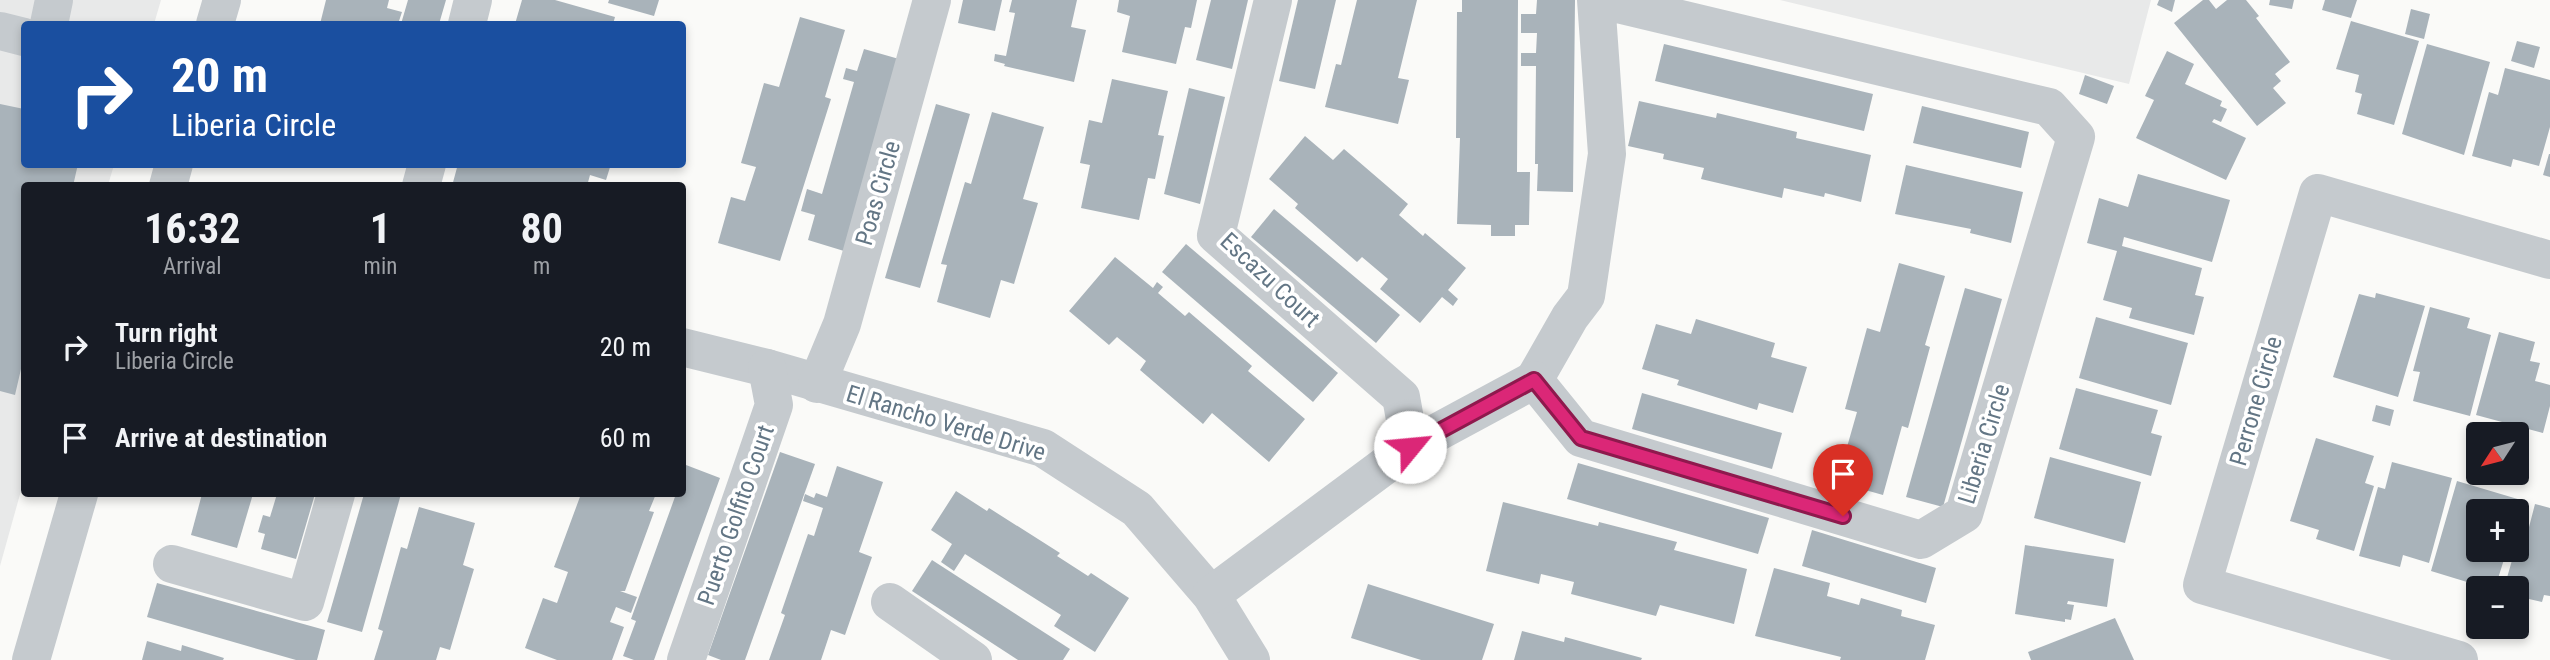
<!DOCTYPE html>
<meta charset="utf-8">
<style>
body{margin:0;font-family:"Roboto Condensed",sans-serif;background:#242831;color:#f1f3f6;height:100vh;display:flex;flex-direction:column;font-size:26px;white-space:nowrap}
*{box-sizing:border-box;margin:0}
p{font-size:23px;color:#9ea1a6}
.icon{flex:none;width:38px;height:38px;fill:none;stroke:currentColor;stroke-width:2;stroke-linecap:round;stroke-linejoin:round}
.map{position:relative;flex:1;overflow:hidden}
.details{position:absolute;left:21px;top:182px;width:665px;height:315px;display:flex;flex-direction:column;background:#171b24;border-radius:7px;box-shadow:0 4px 10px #0003}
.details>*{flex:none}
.hud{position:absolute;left:21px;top:21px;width:665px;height:147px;border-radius:7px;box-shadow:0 4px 10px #0003;background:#1a4fa0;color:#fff;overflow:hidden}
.needle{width:46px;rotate:234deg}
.fabs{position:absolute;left:2466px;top:422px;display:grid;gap:14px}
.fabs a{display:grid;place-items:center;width:63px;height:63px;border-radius:7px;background:#171b24;box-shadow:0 4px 10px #0003;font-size:35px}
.pin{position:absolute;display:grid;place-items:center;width:60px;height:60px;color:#fff;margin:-72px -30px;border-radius:50% 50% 50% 0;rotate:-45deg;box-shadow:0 0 7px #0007}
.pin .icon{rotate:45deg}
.me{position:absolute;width:77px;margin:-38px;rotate:62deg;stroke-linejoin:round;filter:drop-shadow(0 0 5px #0008)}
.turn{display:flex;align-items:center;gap:24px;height:147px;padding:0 35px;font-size:32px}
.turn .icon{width:91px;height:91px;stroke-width:2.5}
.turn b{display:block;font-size:49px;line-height:60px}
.eta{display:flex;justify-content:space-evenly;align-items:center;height:119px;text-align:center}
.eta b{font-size:42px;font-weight:700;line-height:49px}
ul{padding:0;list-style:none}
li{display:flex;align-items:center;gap:21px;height:91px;padding:0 35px}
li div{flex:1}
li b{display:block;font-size:26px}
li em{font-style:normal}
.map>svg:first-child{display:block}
.built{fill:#e8e9e9}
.building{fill:#a9b3ba}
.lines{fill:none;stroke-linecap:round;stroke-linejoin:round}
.minor{stroke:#c5cace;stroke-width:38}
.route-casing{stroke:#8e194d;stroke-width:18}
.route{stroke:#db2777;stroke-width:12}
.labels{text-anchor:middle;stroke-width:7;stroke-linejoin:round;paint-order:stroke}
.street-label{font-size:24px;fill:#637685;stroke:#fff}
</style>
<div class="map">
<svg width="2550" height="660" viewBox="0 0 2550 660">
<rect width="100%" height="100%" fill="#fafaf8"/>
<g class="built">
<polygon points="0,0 161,0 154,24 24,24 24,164 114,165 108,185 24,186 24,480 0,566"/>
<polygon points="1780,0 2151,0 2129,84"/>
</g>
<g class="building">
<polygon points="326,0 389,0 387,8 402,12 398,24 320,24"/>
<polygon points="408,0 446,0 439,24 401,24"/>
<polygon points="522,0 555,0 615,17 613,24 515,24"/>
<polygon points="609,0 659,0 654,16 608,3"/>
<polygon points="963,0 1002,0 995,31 958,23"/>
<polygon points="1012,0 1077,0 1071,27 1086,30 1074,82 1004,66 1005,64 994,61 995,54 1006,56 1015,13 1009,12"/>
<polygon points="1119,0 1197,0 1191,28 1185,27 1176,64 1122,52 1130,16 1117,12"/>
<polygon points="1211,0 1248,0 1232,69 1196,60"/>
<polygon points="1298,0 1336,0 1315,89 1279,81"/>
<polygon points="1357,0 1417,0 1398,78 1409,80 1398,124 1325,107 1336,64 1341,65"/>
<polygon points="1462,0 1518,0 1517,172 1530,172 1529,225 1515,225 1515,236 1491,236 1491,225 1457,224 1460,138 1456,138 1457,12 1462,12"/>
<polygon points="1537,0 1575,0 1573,192 1537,191 1538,164 1535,164 1536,66 1521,66 1521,53 1536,53 1537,33 1521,33 1521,14 1536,14"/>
<polygon points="2159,0 2175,0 2172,12 2157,5"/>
<polygon points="2203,0 2209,0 2216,9 2227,0 2246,0 2259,16 2256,18 2290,62 2275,74 2281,81 2273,88 2286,103 2257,126 2174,23"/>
<polygon points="2270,0 2294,0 2292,9 2269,5"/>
<polygon points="2325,0 2357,0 2351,18 2322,10"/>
<polygon points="2411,9 2430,14 2424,39 2405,34"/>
<polygon points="800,17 845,30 825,97 831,99 780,261 718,243 731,197 745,201 756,167 741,163 764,83 779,87"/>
<polygon points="2351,21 2419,41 2394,125 2357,114 2362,94 2355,92 2359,75 2336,69"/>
<polygon points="2517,41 2540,47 2534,68 2511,61"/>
<polygon points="1664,44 1873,94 1864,131 1655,81"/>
<polygon points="2427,44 2490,62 2464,155 2402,134"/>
<polygon points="864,49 899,59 844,251 808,240 815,215 801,211 807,189 822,194 854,82 843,79 846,68 857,71"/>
<polygon points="2167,51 2194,64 2185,84 2222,101 2220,106 2227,109 2221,122 2214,119 2212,122 2246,138 2226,180 2136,138 2154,100 2145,96"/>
<polygon points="2505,68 2550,80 2550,127 2539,166 2513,159 2511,167 2472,156 2489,92 2498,95"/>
<polygon points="2085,75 2114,86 2107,104 2079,94"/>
<polygon points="1112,79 1168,91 1158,135 1164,136 1155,179 1148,178 1139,220 1081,208 1090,165 1080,163 1089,120 1102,123"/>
<polygon points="1189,88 1225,97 1200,204 1164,194"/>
<polygon points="1639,101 1716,118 1717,113 1797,132 1796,138 1871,155 1861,202 1825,193 1824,197 1784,188 1782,198 1701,179 1704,168 1663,159 1664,154 1628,146"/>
<polygon points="0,104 24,109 24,164 78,164 73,186 24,186 24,356 15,395 0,391"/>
<polygon points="936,104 970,114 920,288 885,278"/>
<polygon points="1922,106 2029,132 2021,168 1913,143"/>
<polygon points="992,112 1044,127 1023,199 1038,203 1014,284 1001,280 990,318 937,302 947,265 941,264 965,182 971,184"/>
<polygon points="1305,136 1333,160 1344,149 1408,204 1399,215 1423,236 1425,233 1466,268 1448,290 1458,299 1453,306 1442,297 1420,323 1380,289 1388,279 1362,257 1357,262 1295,208 1298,204 1269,179"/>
<polygon points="2549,154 2550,154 2550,177 2543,175"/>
<polygon points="458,164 611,164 606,180 590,175 587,186 452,186"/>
<polygon points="1906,165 2023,192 2011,243 1970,233 1971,229 1895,214"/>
<polygon points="2138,174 2230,200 2212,262 2124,237 2122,246 2202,268 2195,295 2204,297 2194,335 2129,318 2132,308 2103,300 2117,251 2087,243 2099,198 2128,207"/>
<polygon points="1274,209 1400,315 1376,343 1251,237"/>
<polygon points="1186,244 1338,373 1313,402 1162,272"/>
<polygon points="1115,257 1153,288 1157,282 1163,287 1158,293 1185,316 1189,312 1252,366 1248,371 1305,419 1269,462 1212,413 1203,424 1140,370 1146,361 1117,337 1109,345 1069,311"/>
<polygon points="1899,263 1945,276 1925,345 1930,347 1908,428 1902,426 1883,495 1837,482 1857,412 1845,409 1867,328 1880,332"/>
<polygon points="1965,288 2002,299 1943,507 1906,497"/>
<polygon points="2376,293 2425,306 2398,397 2333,377 2359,294 2375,298"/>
<polygon points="2430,307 2470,318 2467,328 2491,335 2470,416 2413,401 2420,372 2413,371"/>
<polygon points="2096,317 2188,343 2171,405 2079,378"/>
<polygon points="1696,319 1775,343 1771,357 1807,367 1793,413 1759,403 1757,410 1677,385 1679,380 1642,369 1656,324 1691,334"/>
<polygon points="2499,332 2535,342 2530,361 2540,363 2535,381 2550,385 2550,406 2543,433 2476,415"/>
<polygon points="2076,388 2158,410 2151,433 2162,436 2151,476 2059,449"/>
<polygon points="1642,393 1782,433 1772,469 1632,429"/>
<polygon points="2376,405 2394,410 2390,426 2372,421"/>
<polygon points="2316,438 2374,456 2365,483 2374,486 2354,551 2316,539 2319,530 2290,521"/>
<polygon points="780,452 815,464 745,660 721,660 708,655"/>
<polygon points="2050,457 2141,482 2125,543 2034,518"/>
<polygon points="2392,462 2452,478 2429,563 2403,555 2400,567 2359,556 2378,487 2385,489"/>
<polygon points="1578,463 1769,518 1758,554 1567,499"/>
<polygon points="686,465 720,478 654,660 634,660 623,656 636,621 631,619 676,494 682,494 682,474"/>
<polygon points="837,466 883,482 859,552 872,557 845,635 831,630 821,660 769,660 785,615 781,613 808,534 814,536 823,508 803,501 805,494 814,498 816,493 827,497"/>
<polygon points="2457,481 2521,500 2518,511 2478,511 2478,550 2507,550 2495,588 2478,589 2466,585 2467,582 2431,571"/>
<polygon points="956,491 987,511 989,508 1060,553 1057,556 1088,576 1091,573 1129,598 1095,652 1054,626 1061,615 965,554 954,571 941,562 952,544 931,530"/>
<polygon points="202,494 253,494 237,548 191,535"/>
<polygon points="277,494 315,494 296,559 261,549 265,534 258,532 263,515 270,517"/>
<polygon points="364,494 401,494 362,632 327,622"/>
<polygon points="581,494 656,494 649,511 654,512 625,591 620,591 637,597 631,613 616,607 610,622 624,627 612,660 557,660 525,648 543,598 557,603 568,572 554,567"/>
<polygon points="1503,502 1598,526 1599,522 1677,542 1674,550 1747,569 1734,624 1660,605 1656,616 1571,594 1574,582 1541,574 1539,584 1486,571"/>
<polygon points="2535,504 2550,508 2550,596 2544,595 2542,602 2516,596 2516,588 2504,588 2515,550 2516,550 2520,529 2528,531"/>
<polygon points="419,507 475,523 463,565 474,569 450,650 440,647 436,660 374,660 383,631 378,629 401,547 407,549"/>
<polygon points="1812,530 1936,568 1926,603 1802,566"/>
<polygon points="2025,545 2114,559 2107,607 2068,601 2067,604 2074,605 2071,620 2065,619 2065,622 2015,614"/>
<polygon points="932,560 1070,649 1063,660 1018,660 912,591"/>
<polygon points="1774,568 1830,583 1827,596 1859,605 1861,598 1902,610 1901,616 1935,625 1925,660 1840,660 1841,657 1755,636"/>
<polygon points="157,583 325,630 317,660 296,660 147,617"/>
<polygon points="1368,584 1494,624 1482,660 1421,660 1351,638"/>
<polygon points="2115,618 2134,660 2031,660 2028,652"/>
<polygon points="1522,631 1564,642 1565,637 1642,658 1641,660 1514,660"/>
<polygon points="147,641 181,651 182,645 224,658 223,660 142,660"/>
</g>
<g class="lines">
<g class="minor">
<polyline points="1273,0 1216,235 1401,397 1410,447"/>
<polyline points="1596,0 1607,154 1586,296 1570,317 1534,380 1581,438 1921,540 1964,514 2076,137 2049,107 1601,0"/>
<polyline points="49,24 54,0"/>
<polyline points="215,24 222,0"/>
<polyline points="467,24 473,0"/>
<polyline points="0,31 24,37"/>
<polyline points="168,186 174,164"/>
<polyline points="421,186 427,164"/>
<polyline points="682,347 767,368 1043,448 1137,509 1211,595 1251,660"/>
<polyline points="817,384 842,324 932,0"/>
<polyline points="172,564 305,602 336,494"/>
<polyline points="1211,595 1410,447 1534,380"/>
<polyline points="890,602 973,660"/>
<polyline points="31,660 79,494"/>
<polyline points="686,660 774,405 767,368"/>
<polyline points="2459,660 2202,585 2318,193 2550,260"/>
</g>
</g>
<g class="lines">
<g class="route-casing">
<polyline id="route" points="1410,447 1534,380 1581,438 1843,516"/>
</g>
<use href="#route" class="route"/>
</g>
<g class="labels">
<g class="street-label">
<text transform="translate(878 193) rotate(-74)" y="8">Poas Circle</text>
<text transform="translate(1270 280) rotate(43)" y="8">Escazu Court</text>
<text transform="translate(2256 401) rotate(-74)" y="8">Perrone Circle</text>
<text transform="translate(946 423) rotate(17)" y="8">El Rancho Verde Drive</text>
<text transform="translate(1984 444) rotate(-73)" y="8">Liberia Circle</text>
<text transform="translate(736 515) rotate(-71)" y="8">Puerto Golfito Court</text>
</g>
</g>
</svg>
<div class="fabs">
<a><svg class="needle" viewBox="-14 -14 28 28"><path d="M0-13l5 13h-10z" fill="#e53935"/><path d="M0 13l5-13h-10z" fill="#9ea1a6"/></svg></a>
<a>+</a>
<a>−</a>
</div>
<div class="pin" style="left:1843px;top:516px;background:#d93025"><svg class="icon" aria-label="arrive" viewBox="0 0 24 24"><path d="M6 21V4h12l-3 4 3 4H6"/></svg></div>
<svg class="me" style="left:1410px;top:447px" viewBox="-20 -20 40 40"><circle r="19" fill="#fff"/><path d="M0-13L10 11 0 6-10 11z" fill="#db2777"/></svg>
<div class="hud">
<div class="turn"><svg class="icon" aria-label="right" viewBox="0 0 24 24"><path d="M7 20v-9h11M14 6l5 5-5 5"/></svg><div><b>20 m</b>Liberia Circle</div></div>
</div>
<section class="details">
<div class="eta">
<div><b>16:32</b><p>Arrival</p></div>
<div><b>1</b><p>min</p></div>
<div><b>80</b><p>m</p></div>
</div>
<ul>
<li><svg class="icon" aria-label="right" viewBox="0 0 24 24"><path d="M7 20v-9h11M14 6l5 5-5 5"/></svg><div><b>Turn right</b><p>Liberia Circle</p></div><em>20 m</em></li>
<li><svg class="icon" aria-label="arrive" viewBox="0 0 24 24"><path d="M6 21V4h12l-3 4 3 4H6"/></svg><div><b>Arrive at destination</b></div><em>60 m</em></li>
</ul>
</section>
</div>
